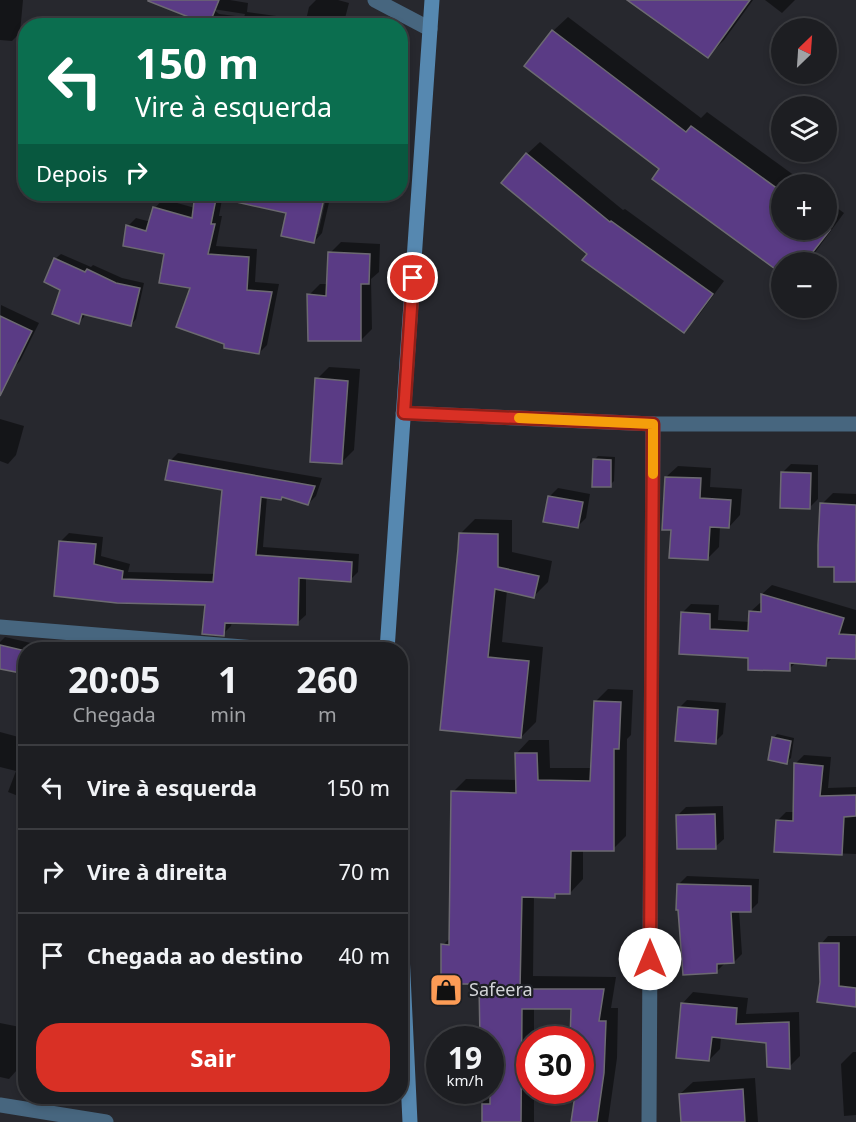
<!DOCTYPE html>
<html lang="pt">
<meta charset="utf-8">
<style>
body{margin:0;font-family:"Noto Sans",sans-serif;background:#2a2b2f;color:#f1f3f6;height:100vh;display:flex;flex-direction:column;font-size:22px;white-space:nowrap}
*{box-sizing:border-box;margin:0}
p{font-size:20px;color:#a0a2a5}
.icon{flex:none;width:33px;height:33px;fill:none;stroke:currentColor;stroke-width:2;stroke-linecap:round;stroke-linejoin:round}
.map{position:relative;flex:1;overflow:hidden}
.sheet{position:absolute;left:18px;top:642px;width:390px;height:462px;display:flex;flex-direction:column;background:#1d1e22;border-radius:24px;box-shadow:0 3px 9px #0003,0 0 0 2px #3b3c40}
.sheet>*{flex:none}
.guide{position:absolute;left:18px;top:18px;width:390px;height:183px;border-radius:24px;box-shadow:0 3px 9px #0003,0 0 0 2px #3b3c40;background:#0b6e4f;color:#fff;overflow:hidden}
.needle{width:39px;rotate:25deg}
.tools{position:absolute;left:771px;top:18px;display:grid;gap:12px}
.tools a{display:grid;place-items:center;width:66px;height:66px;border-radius:50%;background:#1d1e22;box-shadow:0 3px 9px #0003,0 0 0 2px #3b3c40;font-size:30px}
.speed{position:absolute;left:426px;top:1026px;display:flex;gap:12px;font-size:30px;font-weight:700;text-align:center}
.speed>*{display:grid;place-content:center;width:78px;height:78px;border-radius:50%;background:#1d1e22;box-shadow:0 3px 9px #0003,0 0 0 2px #3b3c40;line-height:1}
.speed small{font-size:15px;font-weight:400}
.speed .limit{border:9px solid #d22;background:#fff;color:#111}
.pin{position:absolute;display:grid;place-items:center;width:51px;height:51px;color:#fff;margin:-26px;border:3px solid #fff;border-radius:50%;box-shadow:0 2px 6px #0007}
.me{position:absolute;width:66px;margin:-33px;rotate:0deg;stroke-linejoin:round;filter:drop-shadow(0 0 4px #0008)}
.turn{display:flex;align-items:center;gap:21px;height:126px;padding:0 18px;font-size:27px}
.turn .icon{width:78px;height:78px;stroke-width:2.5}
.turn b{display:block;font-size:42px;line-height:51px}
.then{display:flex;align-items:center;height:57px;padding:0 18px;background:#0003;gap:12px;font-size:22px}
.eta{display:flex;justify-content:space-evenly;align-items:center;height:102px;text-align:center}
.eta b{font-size:36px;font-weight:700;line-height:42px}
.primary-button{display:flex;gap:12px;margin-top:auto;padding:12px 18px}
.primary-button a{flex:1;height:69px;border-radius:24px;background:#d93025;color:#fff;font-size:24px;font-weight:700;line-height:69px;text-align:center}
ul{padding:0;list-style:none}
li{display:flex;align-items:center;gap:18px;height:84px;padding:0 18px;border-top:2px solid #3b3c40}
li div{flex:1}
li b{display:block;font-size:22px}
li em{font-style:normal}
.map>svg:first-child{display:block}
.shadow{fill:#0007;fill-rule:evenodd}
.building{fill:#5a3b85;stroke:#6c6a71;stroke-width:1.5}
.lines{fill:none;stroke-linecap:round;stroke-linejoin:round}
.street{stroke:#47667f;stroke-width:15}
.secondary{stroke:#5688b0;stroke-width:15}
.route-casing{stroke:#8d1f18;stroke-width:15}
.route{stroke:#d93025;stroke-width:10}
.slow{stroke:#f59e0b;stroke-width:10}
.labels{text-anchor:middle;stroke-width:4.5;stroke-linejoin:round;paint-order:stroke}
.poi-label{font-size:18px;fill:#d3d4d8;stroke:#1d1f24;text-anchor:start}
</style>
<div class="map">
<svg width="856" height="1122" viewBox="0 0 856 1122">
<rect width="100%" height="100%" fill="#27282e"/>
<g class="shadow">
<polygon points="0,0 23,0 20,33 12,41 0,40"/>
<path d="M190,0h40l18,3 -1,9 59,8 3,-13 7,-7h22l11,3 -6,23h-130l-32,-13zM213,9l32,5 -1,3 -25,-3z"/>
<polygon points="630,0 753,0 724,40 708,56"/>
<polygon points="765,0 795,0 782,13"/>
<polygon points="104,16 156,18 156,26 96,26"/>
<polygon points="568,17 701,118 707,112 806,184 782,184 782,230 826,230 826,200 844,213 808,262 782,262 661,169 553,31"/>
<polygon points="540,142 623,210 625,209 724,281 696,319 684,331 527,154"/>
<polygon points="197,194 223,194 219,216 222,216 216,246 257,249 255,282 279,284 267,345 259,353 226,343 192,287 166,253 128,226 136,218 151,222 155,208 163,199 195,208"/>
<polygon points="274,194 324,194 315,234 318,234 327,194 331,194 322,233 314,242 288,211 271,208"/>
<polygon points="341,242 380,244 379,272 371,279 372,329 361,340 309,295 320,284 328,284 330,253"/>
<polygon points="61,254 91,267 93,265 122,278 144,283 136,319 131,325 85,313 84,317 79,322 62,289 55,259"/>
<polygon points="1,305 39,323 20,361 12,369 0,364"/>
<polygon points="329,367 360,369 354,450 342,462 317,379"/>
<polygon points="0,419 24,426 16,455 8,464 0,461"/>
<polygon points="178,453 322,478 316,496 308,504 284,496 281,499 267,496 263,547 359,554 358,572 350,580 306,577 306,615 297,623 232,622 231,626 223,634 206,604 117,601 61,541 69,533 103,537 101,556 130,564 128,572 216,574 224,489 170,461"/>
<polygon points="598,456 615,457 614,481 610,485 594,460"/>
<polygon points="791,464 818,465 818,499 810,507 783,472"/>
<polygon points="678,466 711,468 710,487 742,489 740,515 729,527 720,526 719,547 707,559 673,529 666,477"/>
<polygon points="558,488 590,494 586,518 577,527 550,496"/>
<polygon points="833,493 856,494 856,565 822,504"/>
<polygon points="475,519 512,520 512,552 552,561 548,582 534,596 507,590 502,642 543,647 536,722 521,737 441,728 460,534"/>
<polygon points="772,585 856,610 856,658 833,657 826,664 796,662 789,669 749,656 682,613 691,604 719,605 718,620 750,622 750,612 760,603 762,603 762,594"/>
<polygon points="5,637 61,650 26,650 26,673 0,667 0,642"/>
<polygon points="608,689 633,690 631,735 627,739 626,836 613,849 583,850 583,879 570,893 558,892 554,897 534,896 533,976 616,977 611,1008 618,1008 617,1058 608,1122 573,1122 577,1090 580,1090 580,1040 572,1008 534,1008 534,1040 530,1040 530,1090 534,1090 534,1122 483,1122 483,1090 490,1090 490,1040 481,983 443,945 451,937 453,792 466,779 517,780 516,754 529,740 549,740 550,768 592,768 595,702"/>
<polygon points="687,700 726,703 723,734 715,742 679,708"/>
<polygon points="0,732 26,739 26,799 8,792 16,771 0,767"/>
<polygon points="777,734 794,738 791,758 787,762 774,738"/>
<polygon points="804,755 831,757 828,788 856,787 856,854 776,851 777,821 786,812 795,812 796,763"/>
<polygon points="723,806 724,839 715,847 677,816 686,807"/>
<polygon points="26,851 26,865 19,861"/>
<polygon points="687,876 759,879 758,903 750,911 739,910 742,954 734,962 726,962 717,971 679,884"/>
<polygon points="828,936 856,936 856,1006 821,982 821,944"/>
<polygon points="693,992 748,998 746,1014 799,1012 800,1056 789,1067 768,1042 721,1037 720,1049 709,1060 682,1004"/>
<polygon points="0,1023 25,1028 17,1070 9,1079 0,1077"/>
<polygon points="853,1052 856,1052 856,1115 844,1116 841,1064"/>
<polygon points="755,1078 758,1122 682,1122 680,1094 693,1082"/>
</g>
<g class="building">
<polygon points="148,0 219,0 209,25 148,1"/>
<polygon points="627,0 750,0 708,58"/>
<polygon points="552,30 686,132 691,126 782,192 782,230 830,230 805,262 782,262 782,274 652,179 659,169 524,66"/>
<polygon points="526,153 610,222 611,221 713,294 684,333 582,260 587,254 501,183"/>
<polygon points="195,194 217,194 211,224 215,224 208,254 249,257 247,290 272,292 259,354 224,348 224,344 176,327 190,288 159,283 164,254 123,246 126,225 146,231 153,207 192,218"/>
<polygon points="237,194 325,194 314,243 281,236 286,213 236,202"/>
<polygon points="328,252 370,254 369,284 361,284 361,341 308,341 307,294 326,296"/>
<polygon points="54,258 85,272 87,269 116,283 140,288 131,326 82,314 79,324 52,314 60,290 44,282"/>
<polygon points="0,316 32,331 0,396"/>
<polygon points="315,378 348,381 342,464 310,462"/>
<polygon points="593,459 611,460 611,487 592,487"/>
<polygon points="169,460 315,486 308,505 282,497 281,500 261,497 256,555 352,562 351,582 299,578 298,625 225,623 224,636 202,634 205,605 117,603 54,596 59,541 96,544 94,564 123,571 122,579 213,582 222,490 165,480"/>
<polygon points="781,472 811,473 810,509 780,508"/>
<polygon points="665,477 701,478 700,498 731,500 729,528 710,527 708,560 669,558 671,530 662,530"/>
<polygon points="548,496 583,502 578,528 543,522"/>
<polygon points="820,503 856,505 856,582 834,582 834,567 818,567 818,545"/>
<polygon points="459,533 498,534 498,567 539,576 534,598 495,589 488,657 529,661 521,738 440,730 458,549"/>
<polygon points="761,594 844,618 839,634 856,635 856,659 827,658 826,666 790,663 790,671 748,670 748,658 679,654 681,612 710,614 710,629 748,631 749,611 761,612"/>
<polygon points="0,645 26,651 26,674 0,669"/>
<polygon points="594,701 621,702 619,749 614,749 614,851 571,851 570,894 555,894 555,898 522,897 520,989 604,989 599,1021 606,1021 604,1073 597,1122 571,1122 575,1095 580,1096 580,1040 570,1040 571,1009 522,1009 521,1122 482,1122 482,1104 490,1104 490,1040 480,1040 479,984 441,984 441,944 449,945 451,791 516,793 515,753 537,753 538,780 590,781"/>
<polygon points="678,707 718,710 716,744 675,741"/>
<polygon points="772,737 791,741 787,764 768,760"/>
<polygon points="794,763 823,766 820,796 856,795 856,816 844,817 842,855 774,852 776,820 793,821"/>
<polygon points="715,814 716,849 677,849 676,815"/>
<polygon points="677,884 751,886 751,912 731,912 734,963 717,964 717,973 683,975 678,910 676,910"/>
<polygon points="819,943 839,943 839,986 856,988 856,1007 817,1002 820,982"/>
<polygon points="681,1003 737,1008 736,1024 789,1022 790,1069 767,1067 766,1043 712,1037 709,1061 676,1058"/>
<polygon points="743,1089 745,1122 681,1122 679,1094"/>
</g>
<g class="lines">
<g class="street">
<polyline points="375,0 430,29"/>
<polyline points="403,413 653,424 856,424"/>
<polyline points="0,627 279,650"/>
<polyline points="0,1105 106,1122"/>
<polyline points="649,1122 653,424"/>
</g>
<g class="secondary">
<polyline points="387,650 432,0"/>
<polyline points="400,911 410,1122"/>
</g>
</g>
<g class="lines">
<g class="route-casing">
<polyline id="route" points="413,278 404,413 653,424 650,959"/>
</g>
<use href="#route" class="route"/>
<polyline class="slow" points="519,418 653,424 653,474"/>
</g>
<defs>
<g id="shop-square" transform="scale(1.725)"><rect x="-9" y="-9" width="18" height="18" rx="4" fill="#fd9c56" stroke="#1d1f24"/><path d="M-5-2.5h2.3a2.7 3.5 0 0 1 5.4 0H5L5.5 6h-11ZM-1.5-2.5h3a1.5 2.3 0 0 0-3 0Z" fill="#111"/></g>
</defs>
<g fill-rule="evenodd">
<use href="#shop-square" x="446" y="990"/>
</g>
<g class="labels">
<g class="poi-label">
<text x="469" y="996">Safeera</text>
</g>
</g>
</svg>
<div class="tools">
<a><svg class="needle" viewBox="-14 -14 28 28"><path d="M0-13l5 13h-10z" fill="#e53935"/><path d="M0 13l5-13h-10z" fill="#a0a2a5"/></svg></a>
<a><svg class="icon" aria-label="layers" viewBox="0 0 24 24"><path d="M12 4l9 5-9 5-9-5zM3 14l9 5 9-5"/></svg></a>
<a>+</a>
<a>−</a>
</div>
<div class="speed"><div>19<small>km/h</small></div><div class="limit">30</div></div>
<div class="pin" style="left:413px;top:278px;background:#d93025"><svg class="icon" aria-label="arrive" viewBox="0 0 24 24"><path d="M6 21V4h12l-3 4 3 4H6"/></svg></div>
<svg class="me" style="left:650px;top:959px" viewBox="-20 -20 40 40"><circle r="19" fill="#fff"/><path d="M0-13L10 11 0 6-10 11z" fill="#d93025"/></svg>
<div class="guide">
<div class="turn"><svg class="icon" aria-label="left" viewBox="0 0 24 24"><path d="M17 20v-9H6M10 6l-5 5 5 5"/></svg><div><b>150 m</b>Vire à esquerda</div></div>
<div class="then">Depois<svg class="icon" aria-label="right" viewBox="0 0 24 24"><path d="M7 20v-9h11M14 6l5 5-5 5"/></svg></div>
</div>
<section class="sheet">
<div class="eta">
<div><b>20:05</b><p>Chegada</p></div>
<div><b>1</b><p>min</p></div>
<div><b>260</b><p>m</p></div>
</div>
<ul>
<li><svg class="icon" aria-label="left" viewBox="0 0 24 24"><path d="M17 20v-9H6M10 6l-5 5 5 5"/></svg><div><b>Vire à esquerda</b></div><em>150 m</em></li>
<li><svg class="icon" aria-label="right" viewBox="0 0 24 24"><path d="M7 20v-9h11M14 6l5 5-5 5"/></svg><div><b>Vire à direita</b></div><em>70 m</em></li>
<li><svg class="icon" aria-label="arrive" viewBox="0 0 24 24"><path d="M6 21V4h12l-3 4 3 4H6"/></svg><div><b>Chegada ao destino</b></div><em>40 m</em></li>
</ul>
<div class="primary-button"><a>Sair</a></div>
</section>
</div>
